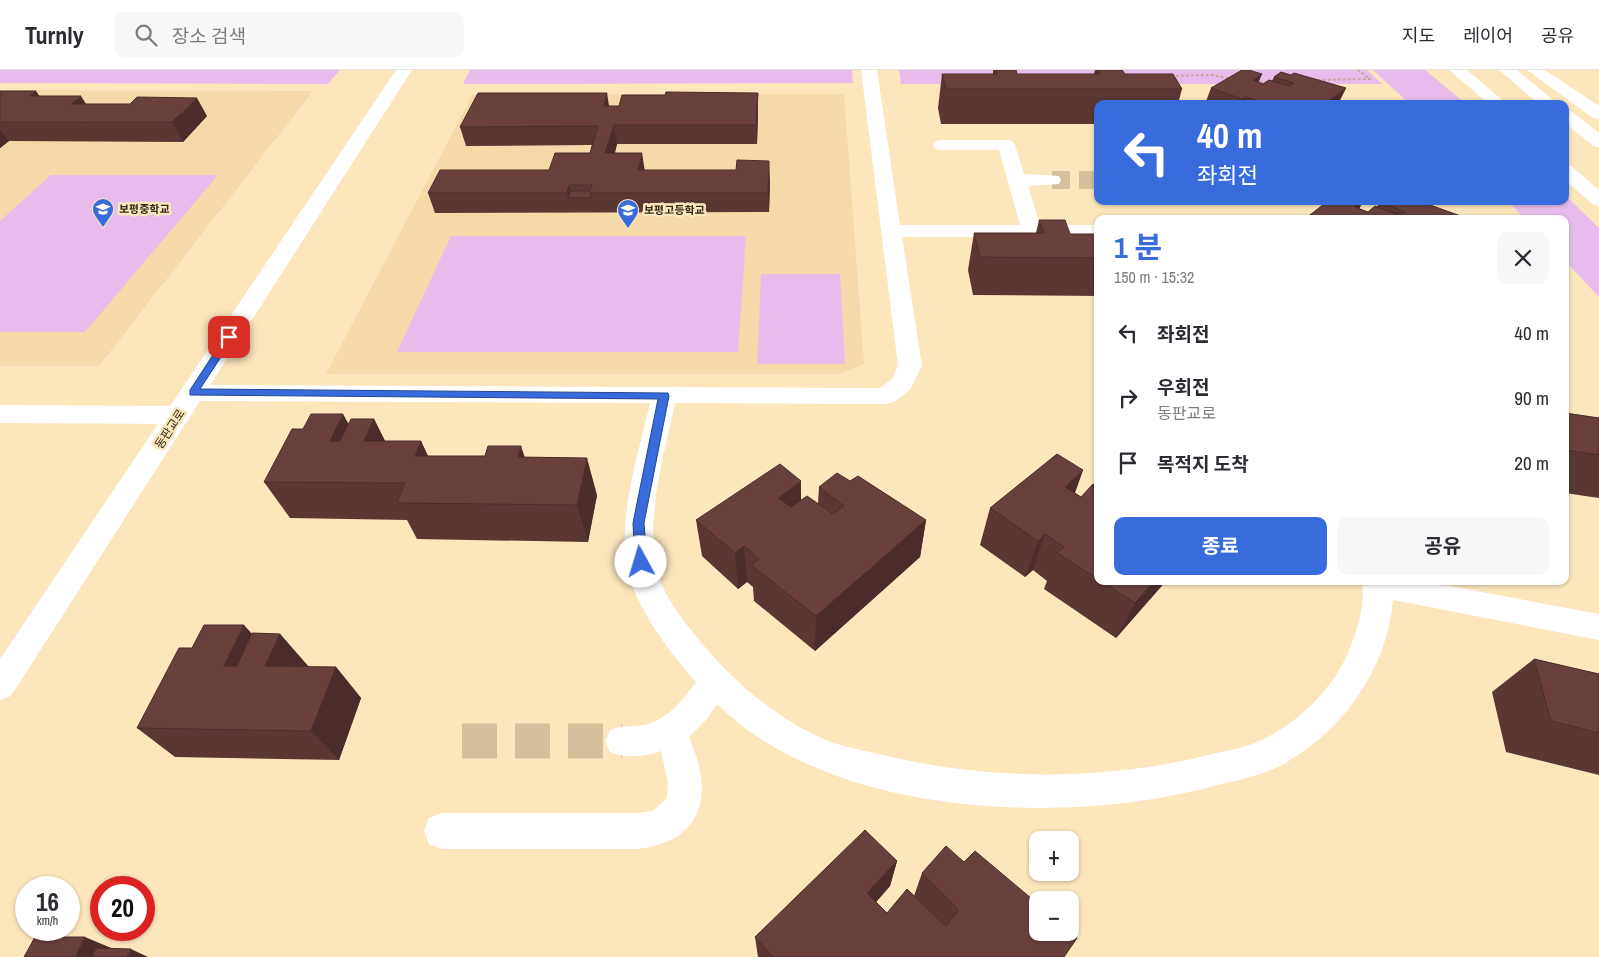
<!DOCTYPE html>
<html lang="ko">
<meta charset="utf-8">
<style>
body{margin:0;font-family:"Archivo Narrow","Noto Sans KR",sans-serif;background:#f7f7f7;color:#2b2b33;height:100vh;display:flex;flex-direction:column;font-size:19px;white-space:nowrap}
*{box-sizing:border-box;margin:0}
p{font-size:16px;color:#7c7c81}
.icon{flex:none;width:28px;height:28px;fill:none;stroke:currentColor;stroke-width:2;stroke-linecap:round;stroke-linejoin:round}
.map{position:relative;flex:1;overflow:hidden}
.panel{position:absolute;left:1094px;top:145px;width:475px;height:370px;display:flex;flex-direction:column;background:#fff;border-radius:10px;box-shadow:0 1px 4px #0004}
.panel>*{flex:none}
.guide{position:absolute;left:1094px;top:30px;width:475px;height:105px;border-radius:10px;box-shadow:0 1px 4px #0004;background:#386cdc;color:#fff;overflow:hidden}
.tools{position:absolute;left:1029px;top:761px;display:grid;gap:10px}
.tools a{display:grid;place-items:center;width:50px;height:50px;border-radius:10px;background:#fff;box-shadow:0 1px 4px #0004;font-size:25px}
.speed{position:absolute;left:15px;top:806px;display:flex;gap:10px;font-size:25px;font-weight:700;text-align:center}
.speed>*{display:grid;place-content:center;width:65px;height:65px;border-radius:50%;background:#fff;box-shadow:0 1px 4px #0004;line-height:1}
.speed small{font-size:12px;font-weight:400}
.speed .limit{border:8px solid #d22;background:#fff;color:#111}
.pin{position:absolute;display:grid;place-items:center;width:42px;height:42px;color:#fff;margin:-21px;border-radius:10px;box-shadow:0 2px 8px #0006}
.me{position:absolute;width:55px;margin:-28px;rotate:354deg;stroke-linejoin:round;filter:drop-shadow(0 0 4px #0008)}
.turn{display:flex;align-items:center;gap:18px;height:105px;padding:0 20px;font-size:22px}
.turn .icon{width:65px;height:65px;stroke-width:2.5}
.turn b{display:block;font-size:35px;line-height:42px}
.round{display:grid;place-items:center;flex:none;width:52px;height:52px;border-radius:10px;background:#f7f7f7}
.headline{display:flex;align-items:center;justify-content:space-between;height:85px;padding:0 20px}
h1{font-size:30px;font-weight:700;line-height:38px;color:#386cdc}
.action{display:flex;gap:10px;margin-top:auto;padding:10px 20px}
.action a{flex:1;height:58px;border-radius:10px;background:#386cdc;color:#fff;font-size:20px;font-weight:700;line-height:58px;text-align:center}
.action a+a{background:#f7f7f7;color:#2b2b33}
ul{padding:0;list-style:none}
li{display:flex;align-items:center;gap:15px;height:65px;padding:0 20px}
li div{flex:1}
li b{display:block;font-size:19px}
li em{font-style:normal}
header{display:flex;align-items:center;gap:30px;box-sizing:border-box;height:70px;padding:0 25px;background:#fff;border-bottom:1px solid #e1e1e2}
header strong{font-size:24px}
nav{display:flex;gap:28px;margin-inline-start:auto;font-size:18px}
.search{width:350px;height:45px;background:#f7f7f7;display:flex;align-items:center;gap:12px;box-sizing:border-box;padding:0 18px;border-radius:10px;color:#7c7c81;font-size:19px}
.map>svg:first-child{display:block}
.built{fill:#f4daa9}
.green{fill:#e7bcec}
.lines{fill:none;stroke-linecap:round;stroke-linejoin:round}
.minor-tunnel-far1{stroke:#d4c09b;stroke-width:18;stroke-dasharray:18 9;stroke-linecap:butt}
.minor-tunnel{stroke:#d4c09b;stroke-width:35;stroke-dasharray:35 18;stroke-linecap:butt}
.path{stroke:#bba987;stroke-width:2;stroke-dasharray:2.5 2.5;stroke-linecap:butt}
.minor{fill:#fff;fill-rule:evenodd}
.major{fill:#fff;fill-rule:evenodd}
.highway{fill:#fff;fill-rule:evenodd}
.wall{fill:#5b3734}
.shaded-wall{fill:#4a2d2b}
.building{fill:#6a403d;stroke:#4a2d2b}
.route{fill:#386cdc;stroke:#24468f}
.labels{text-anchor:middle;stroke-width:5;stroke-linejoin:round;paint-order:stroke}
.far-poi-label{font-size:11px;font-weight:bold;fill:#322a19;stroke:#fce6bc;text-anchor:start}
.street-label{font-size:12px;fill:#322a19;stroke:#fce6bc}
</style>
<header>
<strong>Turnly</strong>
<div class="search"><svg class="icon" aria-label="search" viewBox="0 0 24 24"><circle cx="10" cy="10" r="6"/><path d="M15 15l6 6"/></svg>장소 검색</div>
<nav><a>지도</a><a>레이어</a><a>공유</a></nav>
</header>
<div class="map">
<svg width="1599" height="887" viewBox="0 0 1599 887">
<rect width="100%" height="100%" fill="#fce6bc"/>
<g class="built">
<polygon points="0,20 313,21 99,296 0,296"/>
<polygon points="473,24 844,24 864,294 839,304 326,304"/>
</g>
<g class="green">
<polygon points="0,0 340,0 328,14 0,13"/>
<polygon points="470,0 852,0 853,13 463,14"/>
<polygon points="899,0 1367,0 1382,14 901,14"/>
<polygon points="1373,0 1425,0 1466,34 1410,34"/>
<polygon points="51,105 218,105 85,262 0,262 0,151"/>
<polygon points="1565,125 1599,158 1599,227 1565,191 1565,149 1525,149 1508,131 1565,131"/>
<polygon points="451,166 746,166 738,282 397,282"/>
<polygon points="761,204 840,204 845,294 757,294"/>
</g>
<g class="lines">
<polyline class="minor-tunnel-far1" points="1052,110 1098,110"/>
<polyline class="minor-tunnel" points="462,671 622,671"/>
<g class="path">
<polyline points="1171,6 1211,5 1232,9"/>
<polyline points="1318,10 1370,9 1358,0"/>
<polyline points="1255,12 1269,12"/>
</g>
<g class="minor">
<path d="M861,0h16l23,155h120l-21,-75h-57l-6,-1 -3,-4 3,-4 6,-1h64l6,1 3,4 9,29 35,2 2,4 -2,4 -31,2 12,39h58v12h-196l20,129 -12,24 -16,12 -9,2 -210,-1c-11,54 -30,113 -18,168 6,24 26,49 41,68 35,42 77,79 128,101 17,7 38,10 56,15 109,26 223,26 331,-1 15,-4 32,-6 46,-13 40,-17 79,-57 93,-98 7,-20 13,-40 10,-62h61l176,33v26l-206,-40c-6,68 -48,128 -106,162 -23,14 -51,18 -77,25 -147,39 -379,30 -493,-83l-10,15 -18,18c25,56 16,105 -53,112h-194l-13,-5 -5,-13 5,-13 13,-5h194l17,-2 14,-13 1,-15 -7,-32c-18,6 -33,8 -51,1l-5,-11 5,-11c12,-5 23,-3 35,-5 22,-5 39,-26 51,-43 -25,-28 -60,-74 -68,-110 -11,-56 10,-115 22,-169l-457,-2 -9,-2 -3,-6 3,-6 9,-2 687,3 12,-9 6,-13z"/>
<polygon points="0,335 179,336 188,339 191,345 188,351 179,354 0,353"/>
</g>
<polygon class="major" points="396,0 412,0 11,626 0,630 0,589"/>
<g class="highway">
<polygon points="1449,0 1467,0 1507,34 1489,34"/>
<polygon points="1499,0 1517,0 1558,34 1539,34"/>
<polygon points="1527,0 1545,0 1599,36 1599,49 1593,48"/>
<polygon points="1565,40 1571,41 1599,63 1599,77 1593,76 1565,53"/>
<polygon points="1565,94 1571,96 1599,120 1599,136 1592,134 1565,110"/>
</g>
</g>
<g class="wall">
<polygon points="993,0 1016,0 1017,4 1094,4 1095,0 1122,0 1125,4 1182,19 1178,34 1098,34 1098,54 941,54 938,38 942,4 993,4"/>
<polygon points="1291,5 1346,18 1338,34 1205,34 1211,18 1263,14 1272,11 1274,7"/>
<polygon points="0,21 40,26 86,34 207,46 183,72 9,71 0,78"/>
<polygon points="758,23 758,41 757,74 617,74 615,83 645,100 770,111 769,142 435,143 428,123 549,100 590,83 592,75 466,76 460,57 609,36 619,36 665,25"/>
<polygon points="1328,131 1363,131 1359,139 1368,142 1377,137 1380,131 1469,149 1306,149"/>
<polygon points="1039,150 1070,164 1098,164 1098,226 973,225 968,200 974,163 1036,163"/>
<polygon points="1565,343 1599,348 1599,428 1565,423"/>
<polygon points="374,349 385,371 421,371 428,386 525,387 597,425 588,472 417,469 407,450 290,448 264,412 303,359 348,354"/>
<polygon points="1083,400 1075,423 1081,427 1098,417 1098,511 1166,511 1116,568 1044,519 1047,511 1033,500 1025,507 980,475 990,438"/>
<polygon points="850,411 926,450 920,487 815,581 754,531 753,517 747,512 738,519 702,486 696,450 801,430 818,433 819,417"/>
<polygon points="252,564 280,564 308,596 307,597 336,597 361,628 339,690 175,687 137,658 192,578"/>
<polygon points="1534,589 1599,604 1599,705 1506,682 1492,622"/>
<polygon points="897,791 890,816 876,832 887,843 914,826 922,803 1064,887 758,887 755,867"/>
</g>
<g class="shaded-wall">
<polygon points="1262,4 1252,29 1253,10"/>
<polygon points="1346,18 1338,34 1325,34"/>
<polygon points="36,21 49,40 30,26"/>
<polygon points="607,23 610,42 604,36"/>
<polygon points="758,23 758,41 757,74 756,55"/>
<polygon points="81,26 93,45 83,53 71,34"/>
<polygon points="1246,27 1244,34 1241,34 1242,29"/>
<polygon points="197,28 207,46 183,72 172,52"/>
<polygon points="614,55 617,74 609,102 605,83"/>
<polygon points="0,59 9,71 0,78"/>
<polygon points="642,83 645,102 638,100"/>
<polygon points="769,91 770,111 769,142 768,123"/>
<polygon points="569,115 572,128 568,128 567,123"/>
<polygon points="1362,131 1363,131 1354,149 1355,137"/>
<polygon points="343,344 364,381 330,371"/>
<polygon points="374,349 393,387 364,371"/>
<polygon points="421,371 438,409 415,386"/>
<polygon points="521,376 534,414 518,387"/>
<polygon points="587,388 597,425 588,472 577,435"/>
<polygon points="1083,400 1069,438 1065,417"/>
<polygon points="801,411 801,448 778,428"/>
<polygon points="926,450 920,487 815,581 816,546"/>
<polygon points="1045,464 1033,500 1025,507 1038,471"/>
<polygon points="744,476 747,512 738,519 735,483"/>
<polygon points="1154,511 1166,511 1116,568 1135,533"/>
<polygon points="244,555 271,585 280,564 308,596 294,628 224,596"/>
<polygon points="336,597 361,628 339,690 311,661"/>
<polygon points="897,791 890,816 863,847 867,823"/>
<polygon points="85,867 128,885 131,879 148,887 75,887"/>
</g>
<g class="building">
<polygon points="996,0 1016,0 1017,4 1100,4 1098,0 1122,0 1125,4 1173,4 1182,19 946,19 942,4 997,4"/>
<polygon points="1242,0 1249,0 1262,4 1253,10 1263,14 1269,10 1289,16 1294,13 1274,7 1281,2 1291,5 1294,3 1346,18 1325,34 1257,34 1255,33 1258,31 1246,27 1242,29 1211,18"/>
<polygon points="0,21 36,21 30,26 81,26 71,34 130,34 137,27 197,28 172,52 0,52"/>
<polygon points="666,22 758,23 756,55 614,55 605,83 642,83 638,100 736,100 737,90 769,91 768,123 589,123 592,115 569,115 567,123 428,123 440,100 549,100 555,83 590,83 598,56 460,57 478,23 607,23 604,36 619,36 622,25 665,25"/>
<polygon points="571,121 590,121 591,128 568,128"/>
<polygon points="1328,131 1362,131 1355,137 1368,142 1375,136 1401,146 1405,142 1380,132 1419,131 1469,149 1306,148"/>
<polygon points="1039,150 1065,150 1070,164 1098,164 1098,188 980,187 974,163 1044,163"/>
<polygon points="1565,343 1599,348 1599,385 1565,380"/>
<polygon points="311,344 343,344 330,371 340,371 351,349 374,349 364,371 421,371 415,386 485,386 488,376 521,376 518,387 587,388 577,435 397,433 405,413 264,412 292,359 303,359"/>
<polygon points="1057,384 1083,400 1065,417 1081,427 1093,414 1098,417 1098,509 1057,483 1064,477 1045,464 1038,471 990,438"/>
<polygon points="780,394 801,411 778,428 791,437 807,426 833,444 844,436 819,417 837,403 850,411 858,406 926,450 816,546 751,495 759,489 744,476 735,483 696,450"/>
<polygon points="1101,511 1154,511 1135,533"/>
<polygon points="204,555 244,555 224,596 237,596 252,563 280,564 265,596 336,597 311,661 137,658 179,578 192,578"/>
<polygon points="1534,589 1599,604 1599,663 1551,651"/>
<polygon points="865,760 897,791 867,823 887,843 907,819 946,856 959,840 922,803 946,776 964,792 975,781 1038,834 1038,862 1070,862 1070,861 1077,868 1064,887 773,887 755,867"/>
<polygon points="35,867 85,867 75,887 24,887"/>
<polygon points="96,878 131,879 127,887 92,887"/>
</g>
<polygon class="route" points="229,264 234,267 200,319 668,323 669,326 644,453 647,492 645,495 641,497 635,492 633,453 658,329 190,325 190,320 226,265"/>
<defs>
<g id="school-pin" transform="scale(1.125)"><path d="M0 17L-7.5 6A9.5 9.5 0 1 1 7.5 6Z" fill="#386cdc" stroke="#fce6bc"/><path d="M0-5L7-2L0 1L-7-2ZM-4 1L0 2.5L4 1V4Q0 6-4 4Z" fill="#fff"/></g>
</defs>
<g fill-rule="evenodd">
<use href="#school-pin" x="103" y="139"/>
<use href="#school-pin" x="628" y="140"/>
</g>
<g class="labels">
<g class="far-poi-label">
<text x="119" y="143">보평중학교</text>
<text x="644" y="144">보평고등학교</text>
</g>
<g class="street-label">
<text transform="translate(170 359) rotate(-57)" y="4">동판교로</text>
</g>
</g>
</svg>
<div class="tools">
<a>+</a>
<a>−</a>
</div>
<div class="speed"><div>16<small>km/h</small></div><div class="limit">20</div></div>
<div class="pin" style="left:229px;top:267px;background:#d93025"><svg class="icon" aria-label="arrive" viewBox="0 0 24 24"><path d="M6 21V4h12l-3 4 3 4H6"/></svg></div>
<svg class="me" style="left:641px;top:492px" viewBox="-20 -20 40 40"><circle r="19" fill="#fff"/><path d="M0-13L10 11 0 6-10 11z" fill="#386cdc"/></svg>
<div class="guide">
<div class="turn"><svg class="icon" aria-label="left" viewBox="0 0 24 24"><path d="M17 20v-9H6M10 6l-5 5 5 5"/></svg><div><b>40 m</b>좌회전</div></div>
</div>
<section class="panel">
<div class="headline"><div><h1>1 분</h1><p>150 m · 15:32</p></div><a class="round"><svg class="icon" aria-label="close" viewBox="0 0 24 24"><path d="M6 6l12 12M18 6L6 18"/></svg></a></div>
<ul>
<li><svg class="icon" aria-label="left" viewBox="0 0 24 24"><path d="M17 20v-9H6M10 6l-5 5 5 5"/></svg><div><b>좌회전</b></div><em>40 m</em></li>
<li><svg class="icon" aria-label="right" viewBox="0 0 24 24"><path d="M7 20v-9h11M14 6l5 5-5 5"/></svg><div><b>우회전</b><p>동판교로</p></div><em>90 m</em></li>
<li><svg class="icon" aria-label="arrive" viewBox="0 0 24 24"><path d="M6 21V4h12l-3 4 3 4H6"/></svg><div><b>목적지 도착</b></div><em>20 m</em></li>
</ul>
<div class="action"><a>종료</a><a>공유</a></div>
</section>
</div>
